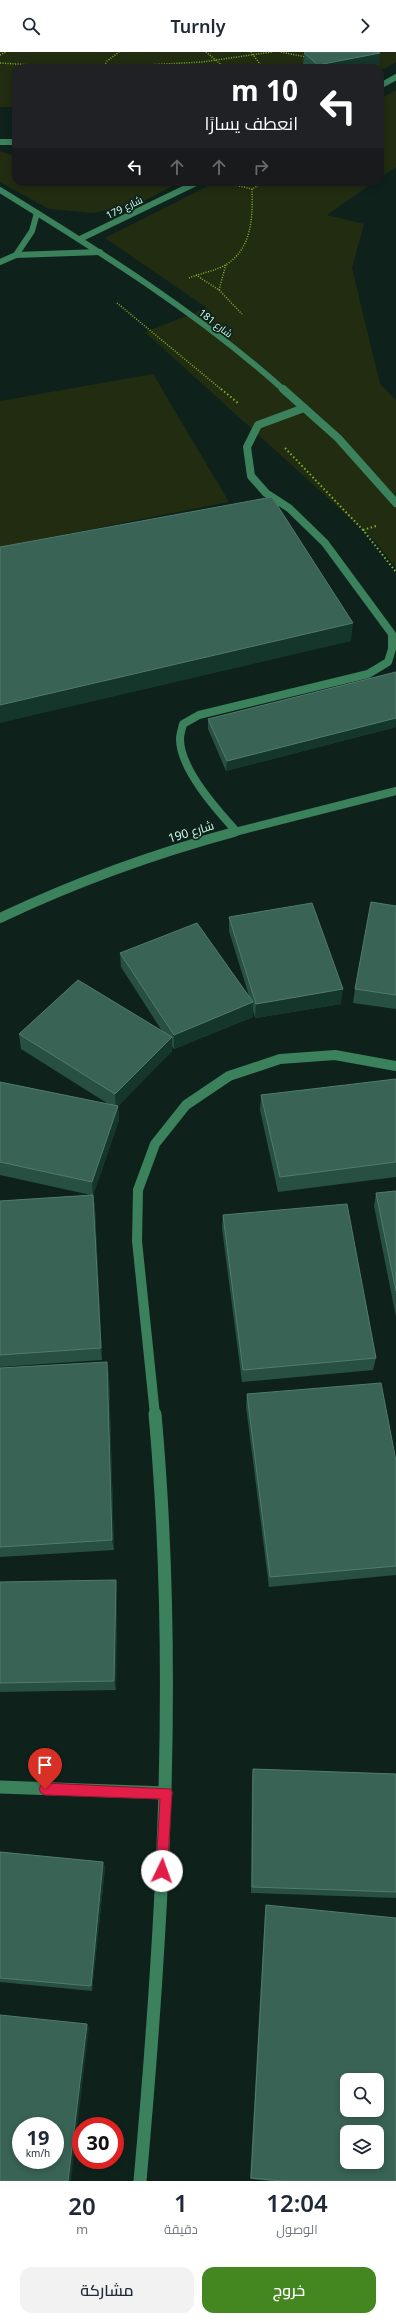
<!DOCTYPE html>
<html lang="ar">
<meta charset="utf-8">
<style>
body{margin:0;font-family:"Noto Sans",Cairo,sans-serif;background:#f2f2f3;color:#1f2937;direction:rtl;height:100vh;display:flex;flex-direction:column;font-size:15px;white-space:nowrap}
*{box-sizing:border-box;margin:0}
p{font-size:13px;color:#747a83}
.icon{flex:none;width:22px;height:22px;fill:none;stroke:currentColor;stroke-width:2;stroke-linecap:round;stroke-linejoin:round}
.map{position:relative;height:2129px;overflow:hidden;direction:ltr}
.drawer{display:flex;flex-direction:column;background:#fff;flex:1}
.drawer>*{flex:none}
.banner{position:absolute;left:12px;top:12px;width:372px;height:122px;border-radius:12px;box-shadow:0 2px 6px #0003;direction:rtl;background:#202124;color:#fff;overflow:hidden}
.tools{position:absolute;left:340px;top:2021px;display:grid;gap:8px}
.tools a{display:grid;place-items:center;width:44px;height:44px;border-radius:8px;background:#fff;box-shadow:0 2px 6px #0003;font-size:20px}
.speed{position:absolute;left:12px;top:2065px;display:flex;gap:8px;font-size:20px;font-weight:700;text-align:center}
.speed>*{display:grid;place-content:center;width:52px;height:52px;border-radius:50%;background:#fff;box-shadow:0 2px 6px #0003;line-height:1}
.speed small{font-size:10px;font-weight:400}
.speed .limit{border:6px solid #d22;background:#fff;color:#111}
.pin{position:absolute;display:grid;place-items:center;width:34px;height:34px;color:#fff;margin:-41px -17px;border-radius:50% 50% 50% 0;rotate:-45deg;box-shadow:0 0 4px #0007}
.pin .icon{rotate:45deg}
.me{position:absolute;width:44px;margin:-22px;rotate:3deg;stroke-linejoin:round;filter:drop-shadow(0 0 3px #0008)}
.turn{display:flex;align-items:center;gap:14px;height:84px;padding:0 20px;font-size:18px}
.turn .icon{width:52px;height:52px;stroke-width:2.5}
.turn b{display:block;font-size:28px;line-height:34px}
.lanes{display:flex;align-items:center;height:38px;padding:0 20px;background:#0003;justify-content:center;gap:20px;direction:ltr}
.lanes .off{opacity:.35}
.eta{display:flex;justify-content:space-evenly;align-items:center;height:68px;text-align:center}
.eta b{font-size:24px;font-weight:600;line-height:28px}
.button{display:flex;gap:8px;margin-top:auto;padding:8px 20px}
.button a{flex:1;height:46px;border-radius:12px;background:#448620;color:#fff;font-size:16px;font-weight:600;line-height:46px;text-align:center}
.button a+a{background:#f2f2f3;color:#1f2937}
header{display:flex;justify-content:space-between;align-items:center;height:52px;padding:0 20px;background:#fff;font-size:18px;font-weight:600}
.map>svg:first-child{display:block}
.green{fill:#212c11}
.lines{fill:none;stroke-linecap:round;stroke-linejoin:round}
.path-far1{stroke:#80b230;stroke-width:1.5;stroke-dasharray:1 1.5;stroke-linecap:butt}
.path{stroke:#80b230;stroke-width:2;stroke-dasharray:1.5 2.5;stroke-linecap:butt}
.minor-far3{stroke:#3a815c;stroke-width:6}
.minor-far2{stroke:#3a815c;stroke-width:8}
.minor-far1{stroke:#3a815c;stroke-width:10}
.minor{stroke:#3a815c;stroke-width:13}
.wall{fill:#275042}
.shaded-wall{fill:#15362b}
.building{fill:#396354;stroke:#517b6b;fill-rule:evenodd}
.route{fill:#e11d48;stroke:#92132f}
.labels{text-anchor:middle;stroke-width:3.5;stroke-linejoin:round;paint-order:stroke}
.far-street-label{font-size:10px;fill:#d0feea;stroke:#0e221b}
.street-label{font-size:12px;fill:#d0feea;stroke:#0e221b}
</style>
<header><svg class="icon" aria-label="forward" viewBox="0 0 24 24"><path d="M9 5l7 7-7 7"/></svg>Turnly<svg class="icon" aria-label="search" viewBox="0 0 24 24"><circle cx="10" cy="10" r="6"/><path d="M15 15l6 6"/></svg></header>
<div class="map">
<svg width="396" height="2129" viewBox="0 0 396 2129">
<rect width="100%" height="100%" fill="#0e221b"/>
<g class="green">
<polygon points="0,0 396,0 396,10 380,19 380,16 16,16 16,55 0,55"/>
<polygon points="396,38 396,115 380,126 380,47"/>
<polygon points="0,99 16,104 16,130 180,130 140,151 94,161 49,157 0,130"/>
<polygon points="216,130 374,130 327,163 364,172 352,216 380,332 396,348 396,516 374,488 145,280 207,256 105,186"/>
<polygon points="153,322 229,450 0,495 0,349"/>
</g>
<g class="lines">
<g class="path-far1">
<polyline points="206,0 224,15 229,16"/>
<polyline points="251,0 263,16"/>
<polyline points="281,0 306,5"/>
<polyline points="0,3 6,0"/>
<polyline points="0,11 84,16"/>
<polyline points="89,16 202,10 272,0"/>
<polyline points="103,16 107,9 119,0"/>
<polyline points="227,131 252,137"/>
<polyline points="196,223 219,238 242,262"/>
<path d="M189,226c12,-5 27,-7 38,-14 25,-16 26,-48 25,-75l13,-7"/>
<polyline points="219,238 226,212"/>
<polyline points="117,251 222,338"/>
</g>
<g class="path">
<polyline points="221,337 238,351"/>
<polyline points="285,396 363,478 396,520"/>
<polyline points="363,478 376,474"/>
</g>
<g class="minor-far3">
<polyline points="380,34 396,25"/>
<polyline points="0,90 16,90"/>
<path d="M0,138c99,61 197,122 284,200"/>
<polyline points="80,187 198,130"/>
<polyline points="16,203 32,179 37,161"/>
<polyline points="0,210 16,203 100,200"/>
</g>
<g class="minor-far2">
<polyline points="283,337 338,386 396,451"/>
<path d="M236,779c-19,-21 -56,-62 -56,-92 0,-5 2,-10 3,-15l16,-9 169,-41 20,-12 4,-13v-15l-67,-91 -36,-35 -23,-15 -15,-17 -4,-29 11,-22 46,-17"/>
<polyline points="231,781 396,739"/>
</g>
<g class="minor-far1">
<path d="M0,866c76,-36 153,-64 234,-86"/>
<polyline points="155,1363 137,1189 138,1138 155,1092 186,1053 229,1024 280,1007 335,1003 396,1014"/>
</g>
<g class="minor">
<polyline points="0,1735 166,1741"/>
<path d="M140,2129c23,-255 38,-511 15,-767"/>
</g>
</g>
<g class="wall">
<polygon points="304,1 379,15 373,16 306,16 303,14"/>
<polygon points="396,620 396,675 226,719 208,677 208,667"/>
<polygon points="396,854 396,957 353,951 355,937"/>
<polygon points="229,865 341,952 255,966 253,958 253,965 174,997 172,994 172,999 118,1054 119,1068 93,1143 95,1156 102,1308 0,1315 0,1149 91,1143 0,1123 0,1030 110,1053 21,997 19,982 162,979 121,915 120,901 249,944 229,879"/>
<polygon points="396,1027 396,1125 278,1140 260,1058 261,1043"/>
<polygon points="396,1139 396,1265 374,1154 376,1141"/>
<polygon points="223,1163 376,1306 373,1318 242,1330 222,1176"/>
<polygon points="0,1316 109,1322 114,1498 0,1505"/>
<polygon points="247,1342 396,1409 396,1523 269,1535 246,1354"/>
<polygon points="0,1530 117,1537 116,1638 0,1640"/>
<polygon points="253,1717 396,1722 396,1846 251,1841 252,1725"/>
<polygon points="0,1800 103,1810 105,1816 92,1939 0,1930"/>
<polygon points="266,1853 396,2129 270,2129 250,2127 265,1859"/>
</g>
<g class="shaded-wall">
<polygon points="380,1 379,15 373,16 318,16 318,13"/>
<polygon points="353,571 351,589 0,671 0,653"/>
<polygon points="396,666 396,675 226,719 227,709"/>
<polygon points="343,937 341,952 255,966 256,952"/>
<polygon points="253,950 253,965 174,997 174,983"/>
<polygon points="172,985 172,999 116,1056 115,1042"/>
<polygon points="118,1054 119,1068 93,1144 92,1130"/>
<polygon points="93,1143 95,1156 102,1308 101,1296"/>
<polygon points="107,1310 109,1322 114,1498 112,1488"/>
<polygon points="116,1528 117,1537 116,1638 114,1629"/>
<polygon points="103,1810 105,1816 92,1939 91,1934"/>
<polygon points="87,1972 89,1976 71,2129 68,2129"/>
</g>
<g class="building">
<polygon points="307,0 378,0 380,1 318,13 304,1"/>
<polygon points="272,445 353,571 0,653 0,495"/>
<polygon points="396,620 396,666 227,709 208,667"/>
<polygon points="371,850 396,854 396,943 355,937"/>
<polygon points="312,851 343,937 256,952 229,865"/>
<polygon points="197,871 253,950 174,983 120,901"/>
<polygon points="78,928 172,985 115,1042 19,982"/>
<polygon points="396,1027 396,1110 280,1125 261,1043"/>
<polygon points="0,1030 118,1054 92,1130 0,1110"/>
<polygon points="396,1139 396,1239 376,1141"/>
<polygon points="93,1143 101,1296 0,1303 0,1149"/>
<polygon points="347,1152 376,1306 243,1318 223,1163"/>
<polygon points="107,1310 112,1488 0,1495 0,1316"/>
<polygon points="381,1331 396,1409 396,1514 270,1525 247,1342"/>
<polygon points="116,1528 114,1629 0,1631 0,1530"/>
<polygon points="253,1717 396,1722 396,1840 252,1835"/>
<polygon points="0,1800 103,1810 91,1934 0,1926"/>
<path d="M266,1853l130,13v263h-114l-31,-3zM347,2028h30v30h-30zM347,2080h30v30h-30z"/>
<path d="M0,1963l87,9 -19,157h-68zM21,2074h34v34h-34z"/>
</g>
<polygon class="route" points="45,1731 171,1737 172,1741 167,1823 162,1825 158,1823 156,1819 160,1747 45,1743 41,1741 39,1737 41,1733"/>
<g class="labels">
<g class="far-street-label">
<text transform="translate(124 155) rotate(-26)" y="4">شارع 179</text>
<text transform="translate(216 271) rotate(38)" y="4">شارع 181</text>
</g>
<g class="street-label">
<text transform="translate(191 780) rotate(-17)" y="4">شارع 190</text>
</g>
</g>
</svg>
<div class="tools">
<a><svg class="icon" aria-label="search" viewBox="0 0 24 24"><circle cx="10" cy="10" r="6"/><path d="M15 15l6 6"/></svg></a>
<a><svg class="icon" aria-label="layers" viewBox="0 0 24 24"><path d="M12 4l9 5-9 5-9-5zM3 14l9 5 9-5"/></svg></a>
</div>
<div class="speed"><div>19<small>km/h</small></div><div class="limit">30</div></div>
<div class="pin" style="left:45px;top:1737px;background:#d93025"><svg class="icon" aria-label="arrive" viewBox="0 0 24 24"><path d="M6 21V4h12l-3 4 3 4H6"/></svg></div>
<svg class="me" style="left:162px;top:1819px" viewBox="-20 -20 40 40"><circle r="19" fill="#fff"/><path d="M0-13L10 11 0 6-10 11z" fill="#e11d48"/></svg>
<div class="banner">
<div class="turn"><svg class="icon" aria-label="left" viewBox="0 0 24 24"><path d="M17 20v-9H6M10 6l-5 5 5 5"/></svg><div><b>10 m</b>انعطف يسارًا</div></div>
<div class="lanes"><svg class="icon" aria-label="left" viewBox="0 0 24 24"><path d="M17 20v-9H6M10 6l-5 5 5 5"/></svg><svg class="icon off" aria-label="ahead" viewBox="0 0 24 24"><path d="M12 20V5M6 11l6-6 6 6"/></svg><svg class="icon off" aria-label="ahead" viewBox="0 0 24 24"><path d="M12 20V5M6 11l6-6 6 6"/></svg><svg class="icon off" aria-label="right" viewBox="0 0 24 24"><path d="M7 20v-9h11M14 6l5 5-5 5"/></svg></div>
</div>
</div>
<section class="drawer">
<div class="eta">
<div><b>12:04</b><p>الوصول</p></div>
<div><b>1</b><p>دقيقة</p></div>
<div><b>20</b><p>m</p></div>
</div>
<div class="button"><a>خروج</a><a>مشاركة</a></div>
</section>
